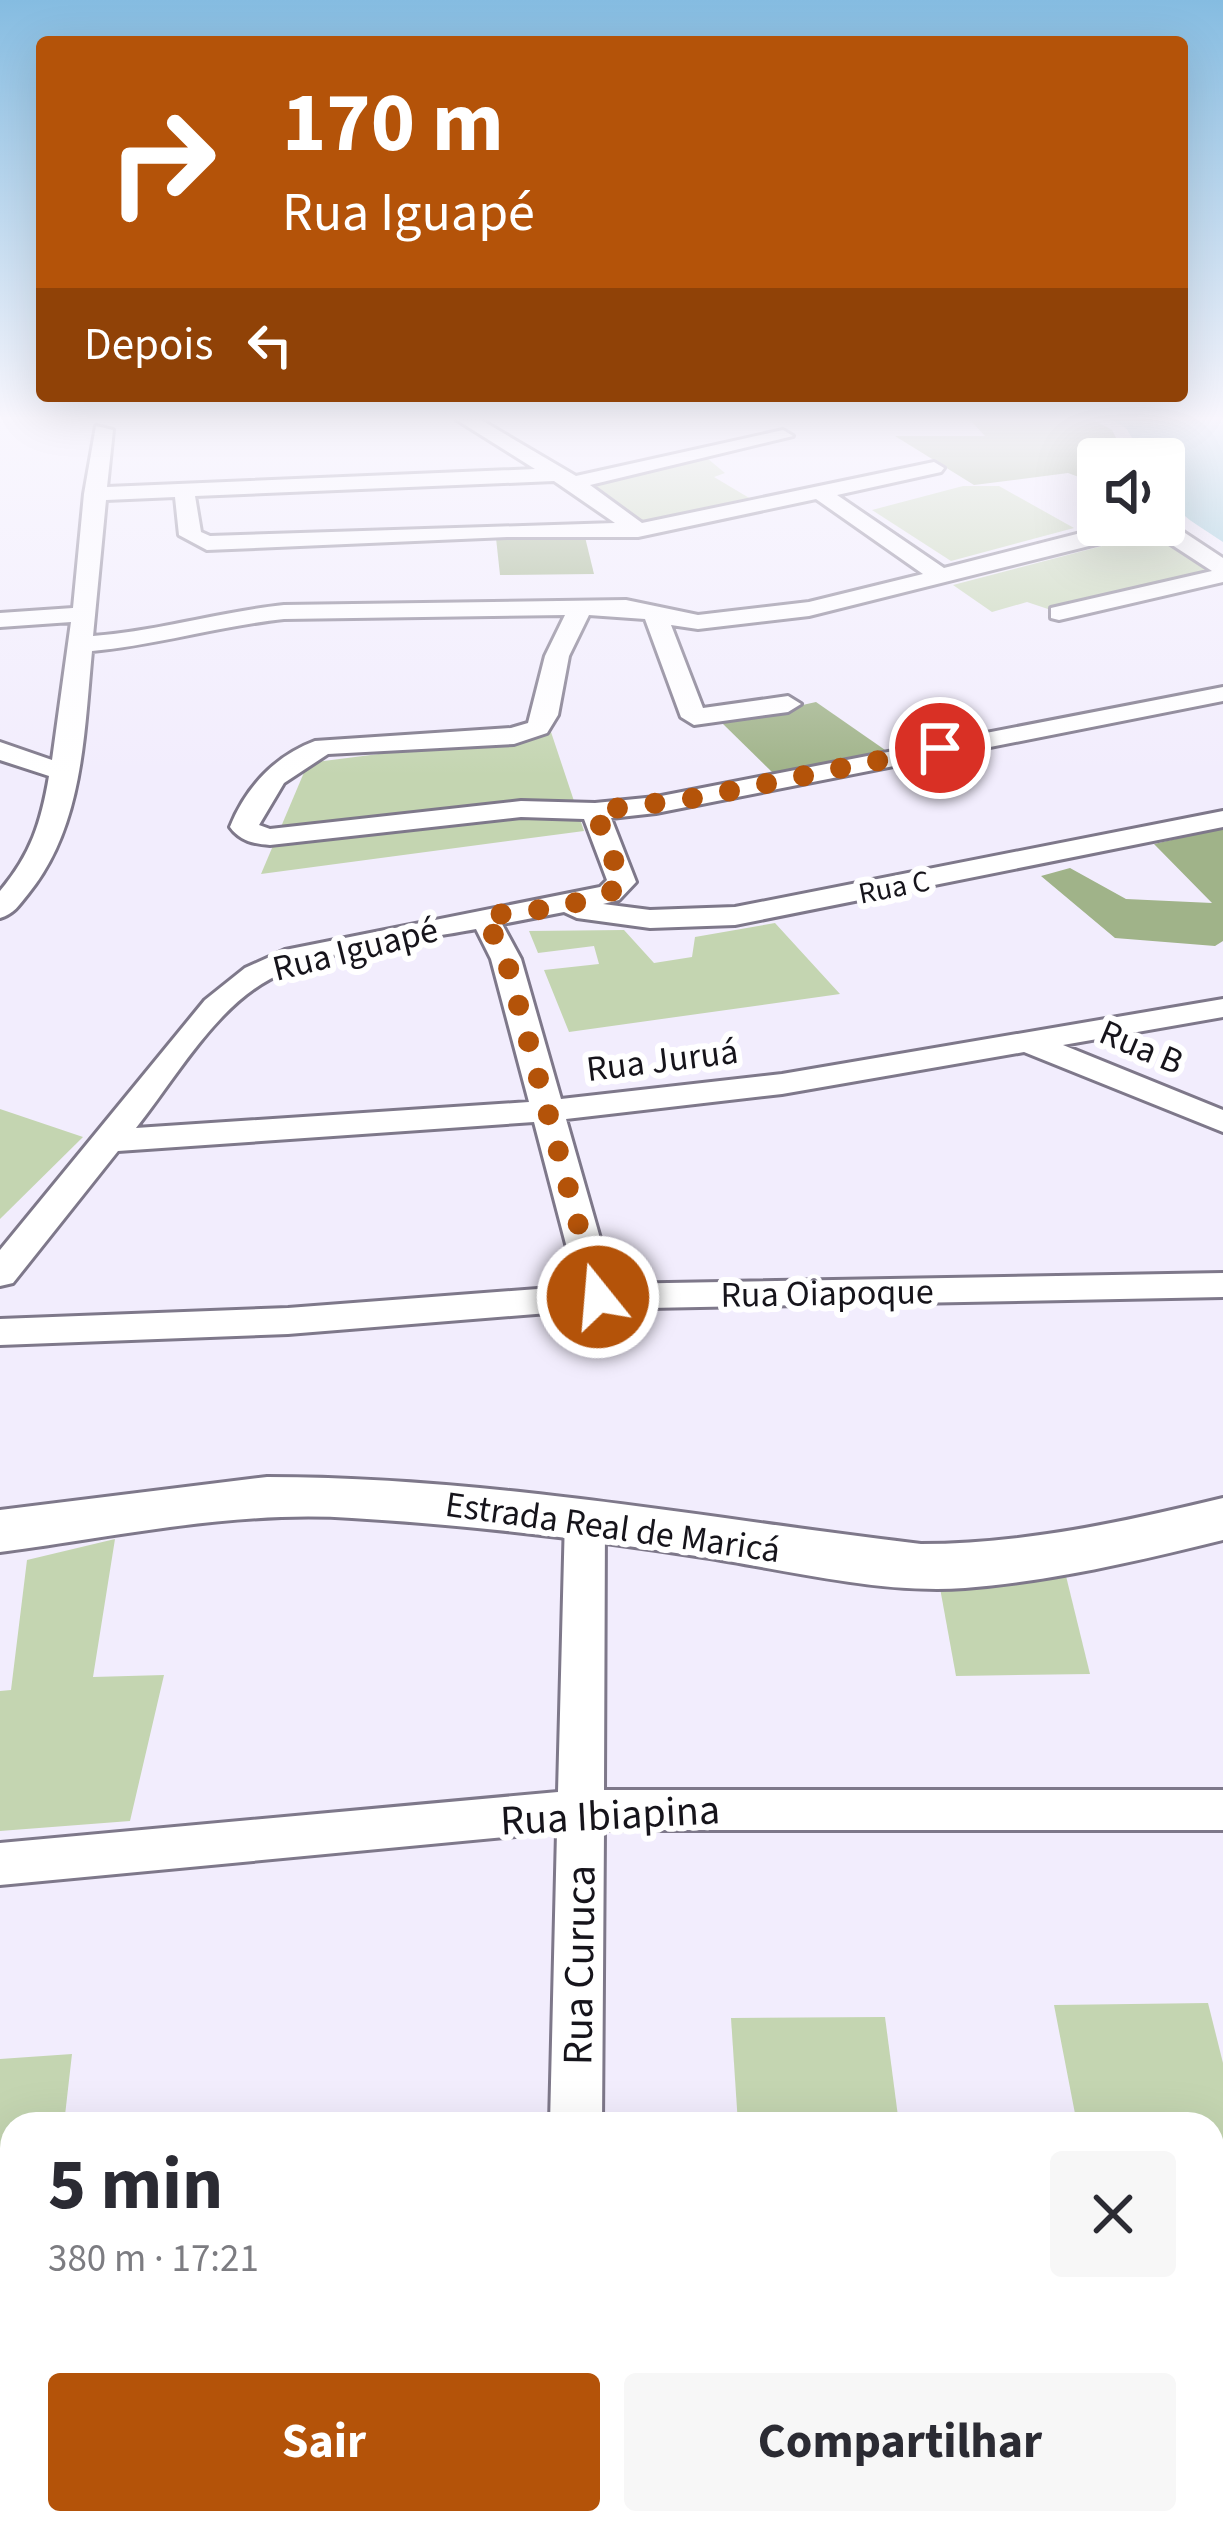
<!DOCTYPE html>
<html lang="pt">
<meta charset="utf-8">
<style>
body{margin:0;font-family:"Source Sans 3",sans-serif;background:#f7f7f7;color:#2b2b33;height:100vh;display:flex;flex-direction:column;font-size:45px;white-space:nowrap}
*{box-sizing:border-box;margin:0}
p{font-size:39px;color:#7c7c81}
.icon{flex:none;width:66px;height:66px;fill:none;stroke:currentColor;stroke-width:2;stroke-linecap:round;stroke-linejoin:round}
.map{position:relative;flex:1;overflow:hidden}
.side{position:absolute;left:0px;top:2112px;width:1224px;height:423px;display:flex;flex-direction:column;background:#fff;border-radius:36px 36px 0 0;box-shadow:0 12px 48px #0002}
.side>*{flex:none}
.banner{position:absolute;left:36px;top:36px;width:1152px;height:366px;border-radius:12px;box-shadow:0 12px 48px #0002;background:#b45309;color:#fff;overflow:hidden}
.controls{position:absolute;left:1077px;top:438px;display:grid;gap:24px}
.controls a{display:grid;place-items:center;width:108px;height:108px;border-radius:12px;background:#fff;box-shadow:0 12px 48px #0002;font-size:60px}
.pin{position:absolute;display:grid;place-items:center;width:102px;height:102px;color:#fff;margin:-51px;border:6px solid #fff;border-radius:50%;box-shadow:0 3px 12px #0007}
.me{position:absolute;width:132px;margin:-66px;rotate:343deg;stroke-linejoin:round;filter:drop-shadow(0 0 9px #0008)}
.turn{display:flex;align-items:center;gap:42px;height:252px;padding:0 48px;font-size:54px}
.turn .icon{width:156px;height:156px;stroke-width:2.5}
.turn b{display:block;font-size:84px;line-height:102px}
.then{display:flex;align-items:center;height:114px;padding:0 48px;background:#0003;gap:24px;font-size:45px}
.round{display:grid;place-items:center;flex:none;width:126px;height:126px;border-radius:12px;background:#f7f7f7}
.head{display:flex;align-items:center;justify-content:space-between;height:204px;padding:0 48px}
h1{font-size:72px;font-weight:700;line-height:90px}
.primary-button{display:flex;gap:24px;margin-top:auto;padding:24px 48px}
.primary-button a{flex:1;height:138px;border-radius:12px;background:#b45309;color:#fff;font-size:48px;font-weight:700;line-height:138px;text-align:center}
.primary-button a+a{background:#f7f7f7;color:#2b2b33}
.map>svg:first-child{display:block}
.green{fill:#c4d5b1}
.forest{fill:#a0b389}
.water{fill:#91c8d7}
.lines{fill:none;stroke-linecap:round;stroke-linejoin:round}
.minor-casing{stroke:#7e788a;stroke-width:6}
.major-casing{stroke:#7e788a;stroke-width:6}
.minor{fill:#fff;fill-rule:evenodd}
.major{fill:#fff;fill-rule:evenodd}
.route{stroke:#b45309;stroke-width:21;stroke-dasharray:0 37.8}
.labels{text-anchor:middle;stroke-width:12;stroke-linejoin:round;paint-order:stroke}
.far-street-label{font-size:30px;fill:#16141b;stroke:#fff}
.street-label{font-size:36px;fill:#16141b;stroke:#fff}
.near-street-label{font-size:42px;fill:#16141b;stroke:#fff}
</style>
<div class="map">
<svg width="1223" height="2533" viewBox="0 0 1223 2533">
<rect width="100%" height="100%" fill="#f2edfd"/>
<g class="green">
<polygon points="708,459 725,473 714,477 756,502 648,525 586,485"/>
<polygon points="963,486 999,486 1074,528 951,561 872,510"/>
<polygon points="1152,533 1214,571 1051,610 1027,602 992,612 953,585"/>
<polygon points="551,732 584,831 261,874 308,763"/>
<polygon points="775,923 840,994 569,1032 544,970 599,964 594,946 538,953 529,931 624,930 654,963 692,957 695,937"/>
<polygon points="0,1109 83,1137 0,1219"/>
<polygon points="115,1539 93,1677 164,1675 130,1821 0,1831 0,1691 11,1690 27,1560"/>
<polygon points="1066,1576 1090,1674 956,1676 938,1577"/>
<polygon points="1208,2003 1223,2063 1223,2145 1212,2145 1212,2124 1077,2124 1054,2005"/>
<polygon points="885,2017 899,2124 738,2124 731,2018"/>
<polygon points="72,2054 64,2124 12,2124 12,2226 0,2226 0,2059"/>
<polygon points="1212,2233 1223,2234 1223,2504 1212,2502"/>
</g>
<g class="forest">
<polygon points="970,420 1094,420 1112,430 1127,459 1098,459 1098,484 1068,473 974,485 895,436 985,436"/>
<polygon points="585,537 594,574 500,575 496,538"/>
<polygon points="816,702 888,752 773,773 722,723"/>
<polygon points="1223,828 1223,941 1215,946 1115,938 1041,876 1070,868 1126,899 1212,903 1154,844"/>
</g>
<path class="water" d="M1112,420h111v122c-40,-27 -59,-31 -59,-83h-19l-19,-31z"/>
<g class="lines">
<g class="minor-casing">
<g id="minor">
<path d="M457,420h24l95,56 207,-46 10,6 -203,49 52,38 292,-61 10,6 -3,4 -104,23 107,73 168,-43 67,4 44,29v24l-164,38 -8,-2v-10l161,-37 -49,-32 -22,-6 -332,83 -111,13 -27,-4 32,83 85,-12 13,8 -13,8 -94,13 -13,-8 -36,-98 -56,-4 -20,41 -11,59 -11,18 -33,11 -186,10 -44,29 -25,42 11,4 251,-28 74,2 61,-6 567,-110v14l-567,112 -45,5 25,64 -17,18 -16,4 47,6 85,-3 488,-96v16l-488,98 -85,3 -73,-10 -13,-6 -62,12 19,35 40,140 221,-25 441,-75v18l-160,28 160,65v22l-199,-80 -242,42 -216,25 47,165 610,-11v24l-625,12 -310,25 -288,11v-26l288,-11 289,-22 -43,-164 -416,29 -105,132 -13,3v-36l205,-250 40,-32 40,-18 315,-63 7,-7 -23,-61 -63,-2 -251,28c-16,-1 -30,-4 -40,-18 16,-40 45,-71 85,-86l196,-13 17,-5 17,-67 20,-41 -281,4c-65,7 -127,26 -192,32 -8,84 -9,176 -64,243 -9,11 -14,20 -28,24v-27c31,-37 41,-68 49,-115l-49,-16v-18l52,18 19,-138 -71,5v-14l73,-5 11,-114 12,-68 17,4 -6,57 428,-18zM554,481l61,42 -405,13 -9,-4 -6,-36zM175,497l4,38 28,15 300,-13h131l178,-38 107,75 -114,28 -111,13 -72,-15 -342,5c-65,7 -126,26 -191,31l13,-136zM476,929l15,30 38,143 -393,26c39,-49 78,-119 134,-149 60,-33 140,-37 206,-50z"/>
<polygon points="585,1502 599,1507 605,1518 604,1790 1223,1790 1223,1830 604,1830 602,2124 550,2124 557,1832 0,1885 0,1843 558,1792 565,1518 571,1507"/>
<rect x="1212" y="2166" width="11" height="54"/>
<polygon points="12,2239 12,2295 0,2296 0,2240"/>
</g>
</g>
<g class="major-casing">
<path id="major" d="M267,1477c220,0 436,41 654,67 102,0 203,-22 302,-46v42c-85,21 -171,41 -258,48 -86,6 -177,-18 -262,-31 -116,-18 -233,-32 -351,-39 -117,-8 -237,19 -352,34v-42z"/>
</g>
<use href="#minor" class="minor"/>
<use href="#major" class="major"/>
</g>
<linearGradient id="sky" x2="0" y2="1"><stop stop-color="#85bce1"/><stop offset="0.54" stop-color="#f9f7fe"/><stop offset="1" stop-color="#f9f7fe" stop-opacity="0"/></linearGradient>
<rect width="1223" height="775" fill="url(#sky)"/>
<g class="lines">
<polyline class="route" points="598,1297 506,959 484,916 562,907 618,889 622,882 595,811 695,798 940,748"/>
</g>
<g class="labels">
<g class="far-street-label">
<text transform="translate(894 887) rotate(-11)" y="10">Rua C</text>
</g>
<g class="street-label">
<text transform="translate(355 948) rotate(-14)" y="13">Rua Iguapé</text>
<text transform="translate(1142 1046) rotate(23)" y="13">Rua B</text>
<text transform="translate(662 1059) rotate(-7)" y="13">Rua Juruá</text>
<text transform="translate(827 1292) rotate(-1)" y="13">Rua Oiapoque</text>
<text transform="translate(613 1526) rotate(8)" y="13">Estrada Real de Maricá</text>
</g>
<g class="near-street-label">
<text transform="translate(610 1814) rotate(-3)" y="15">Rua Ibiapina</text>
<text transform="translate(578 1965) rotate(-89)" y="15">Rua Curuca</text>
</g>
</g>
</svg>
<div class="controls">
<a><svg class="icon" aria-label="sound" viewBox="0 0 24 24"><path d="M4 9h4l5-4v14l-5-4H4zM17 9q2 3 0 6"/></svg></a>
</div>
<div class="pin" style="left:940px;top:748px;background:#d93025"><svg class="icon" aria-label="arrive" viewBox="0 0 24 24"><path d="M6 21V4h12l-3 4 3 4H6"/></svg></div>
<svg class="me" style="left:598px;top:1297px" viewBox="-20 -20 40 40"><circle r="17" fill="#b45309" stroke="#fff" stroke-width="3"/><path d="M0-11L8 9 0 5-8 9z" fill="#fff"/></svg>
<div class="banner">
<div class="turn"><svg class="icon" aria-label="right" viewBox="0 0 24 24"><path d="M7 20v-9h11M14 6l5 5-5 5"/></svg><div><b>170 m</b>Rua Iguapé</div></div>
<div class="then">Depois<svg class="icon" aria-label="left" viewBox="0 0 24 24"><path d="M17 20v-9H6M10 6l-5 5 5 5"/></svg></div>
</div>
<section class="side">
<div class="head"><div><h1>5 min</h1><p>380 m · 17:21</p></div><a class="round"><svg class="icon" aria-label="close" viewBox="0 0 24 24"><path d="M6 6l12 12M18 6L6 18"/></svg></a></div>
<div class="primary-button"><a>Sair</a><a>Compartilhar</a></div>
</section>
</div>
